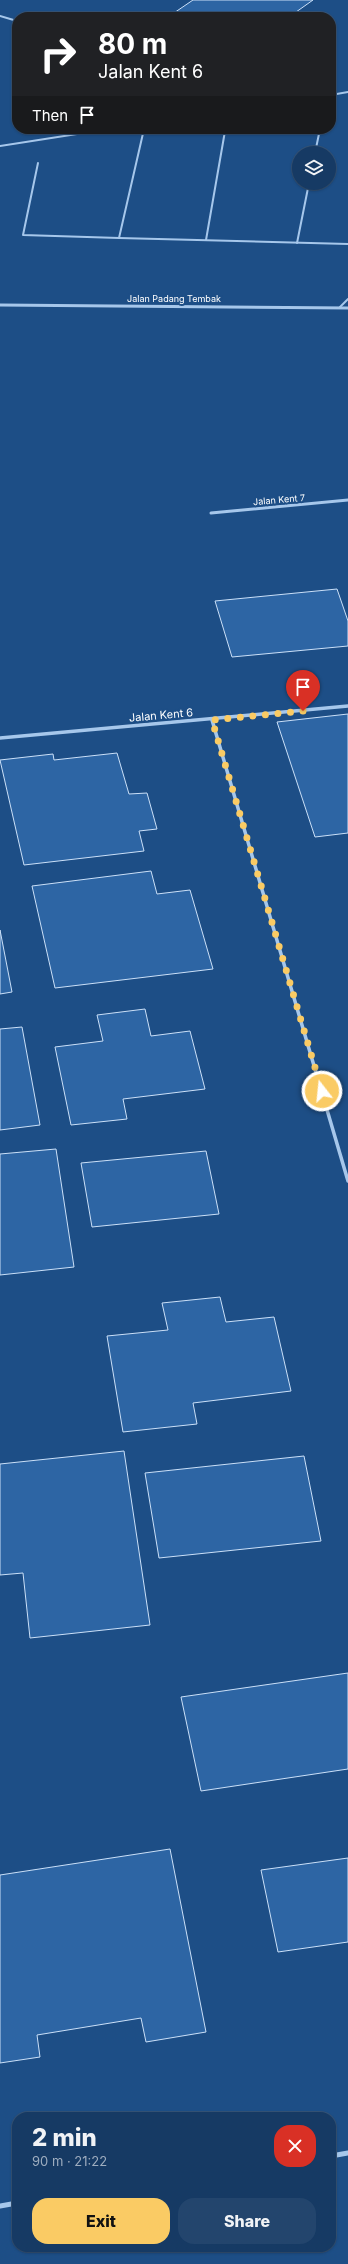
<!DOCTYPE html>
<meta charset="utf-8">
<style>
body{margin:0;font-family:Inter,sans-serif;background:#23456d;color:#f1f3f6;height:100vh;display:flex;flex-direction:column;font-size:15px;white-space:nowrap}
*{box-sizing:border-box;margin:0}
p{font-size:13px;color:#9eadbf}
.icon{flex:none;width:22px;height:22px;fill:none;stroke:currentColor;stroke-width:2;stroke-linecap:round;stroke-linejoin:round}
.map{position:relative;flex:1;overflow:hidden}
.panel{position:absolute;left:12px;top:2112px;width:324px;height:140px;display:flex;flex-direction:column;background:#163a64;border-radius:16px;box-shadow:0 1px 3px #0004,0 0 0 1px #355478}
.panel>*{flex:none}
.top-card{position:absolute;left:12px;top:12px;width:324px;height:122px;border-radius:16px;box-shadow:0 1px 3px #0004,0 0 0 1px #355478;background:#202124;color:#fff;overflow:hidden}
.tools{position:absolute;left:292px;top:146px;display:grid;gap:8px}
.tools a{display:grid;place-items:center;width:44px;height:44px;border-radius:50%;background:#163a64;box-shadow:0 1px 3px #0004,0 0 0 1px #355478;font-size:20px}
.pin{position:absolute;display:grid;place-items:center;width:34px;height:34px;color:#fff;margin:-41px -17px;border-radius:50% 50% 50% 0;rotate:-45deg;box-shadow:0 0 4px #0007}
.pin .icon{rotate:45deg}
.me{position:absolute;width:44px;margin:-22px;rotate:344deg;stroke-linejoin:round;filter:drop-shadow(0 0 3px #0008)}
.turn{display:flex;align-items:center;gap:14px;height:84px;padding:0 20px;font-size:18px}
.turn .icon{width:52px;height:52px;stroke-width:2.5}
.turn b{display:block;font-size:28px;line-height:34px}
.then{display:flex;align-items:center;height:38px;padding:0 20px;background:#0003;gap:8px;font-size:15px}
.round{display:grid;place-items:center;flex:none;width:42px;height:42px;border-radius:16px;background:#23456d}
.headline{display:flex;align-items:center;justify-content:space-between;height:68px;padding:0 20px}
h1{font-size:24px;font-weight:800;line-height:30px}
.action{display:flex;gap:8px;margin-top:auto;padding:8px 20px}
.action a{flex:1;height:46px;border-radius:16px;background:#facb64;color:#111;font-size:16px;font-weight:800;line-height:46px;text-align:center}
.action a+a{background:#23456d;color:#f1f3f6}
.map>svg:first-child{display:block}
.building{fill:#2d65a4;stroke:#cbe0f8}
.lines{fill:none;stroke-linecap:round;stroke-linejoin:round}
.lane{stroke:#a6c7eb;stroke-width:2}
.street-far2{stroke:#a6c7eb;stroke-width:3}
.street-far1{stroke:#a6c7eb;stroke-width:3.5}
.street{stroke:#a6c7eb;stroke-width:5}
.route{stroke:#facb64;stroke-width:7;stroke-dasharray:0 12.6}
.labels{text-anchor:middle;stroke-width:4;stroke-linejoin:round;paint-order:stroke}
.far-street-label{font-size:9px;fill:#fff;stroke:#1d4e86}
.street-label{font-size:11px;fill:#fff;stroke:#1d4e86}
</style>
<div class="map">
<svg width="348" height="2264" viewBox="0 0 348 2264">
<rect width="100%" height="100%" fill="#1d4e86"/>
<g class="building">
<polygon points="193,0 313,0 289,17 168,17"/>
<polygon points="337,589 348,621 348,646 232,657 215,601"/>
<polygon points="348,714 348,833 315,837 277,722"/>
<polygon points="117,753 129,794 147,793 157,829 139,831 144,851 24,865 0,760 53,754 54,760"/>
<polygon points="151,871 157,894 190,890 213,969 55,988 32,886"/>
<polygon points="0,930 12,992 0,994"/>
<polygon points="145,1009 151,1036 190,1031 205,1089 123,1099 127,1119 71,1125 55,1047 103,1041 97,1015"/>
<polygon points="22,1027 40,1125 0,1130 0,1029"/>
<polygon points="56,1149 74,1267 0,1275 0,1154"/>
<polygon points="206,1151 219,1214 92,1227 81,1163"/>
<polygon points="220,1297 226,1322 274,1317 291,1391 193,1403 197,1424 123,1432 107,1336 168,1330 162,1303"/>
<polygon points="124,1451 150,1625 30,1638 23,1573 0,1575 0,1464"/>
<polygon points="304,1456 321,1541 159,1558 145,1473"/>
<polygon points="348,1673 348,1769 201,1791 181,1697"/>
<polygon points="170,1849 206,2032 146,2042 141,2018 37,2035 40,2057 0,2063 0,1875"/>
<polygon points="348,1858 348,1942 278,1952 261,1870"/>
</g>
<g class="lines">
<g class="lane">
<polyline points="0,16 17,21"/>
<polyline points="331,95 348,92"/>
<polyline points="0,146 109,129"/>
<polyline points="315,153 320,129"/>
<polyline points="38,163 23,235 119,238 144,129"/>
<polyline points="119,238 348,244"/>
<polyline points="206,240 225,131"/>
<polyline points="297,243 309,183"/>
<polyline points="340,307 348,299"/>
</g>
<g class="street-far2">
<polyline points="0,305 348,308"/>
<polyline points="211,513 348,500"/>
</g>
<g class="street-far1">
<polyline points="212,720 348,1181"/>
<polyline points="0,738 348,706"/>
</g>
<g class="street">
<polyline points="331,2156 348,2153"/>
<polyline points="0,2206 17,2203"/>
</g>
</g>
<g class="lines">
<polyline class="route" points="303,711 212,720 322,1091"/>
</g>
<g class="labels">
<g class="far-street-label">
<text x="174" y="302">Jalan Padang Tembak</text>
<text transform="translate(279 500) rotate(-5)" y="3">Jalan Kent 7</text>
</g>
<g class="street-label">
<text transform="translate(161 715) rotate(-5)" y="4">Jalan Kent 6</text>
</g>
</g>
</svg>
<div class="tools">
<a><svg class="icon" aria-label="layers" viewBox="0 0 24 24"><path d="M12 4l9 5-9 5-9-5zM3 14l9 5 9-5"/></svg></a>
</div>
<div class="pin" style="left:303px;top:711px;background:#d93025"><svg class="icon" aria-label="arrive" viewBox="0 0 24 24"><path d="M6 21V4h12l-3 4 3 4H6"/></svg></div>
<svg class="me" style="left:322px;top:1091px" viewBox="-20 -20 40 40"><circle r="17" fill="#facb64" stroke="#fff" stroke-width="3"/><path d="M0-11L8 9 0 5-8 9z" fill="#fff"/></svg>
<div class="top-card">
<div class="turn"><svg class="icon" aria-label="right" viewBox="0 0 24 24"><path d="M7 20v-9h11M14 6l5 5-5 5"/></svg><div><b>80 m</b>Jalan Kent 6</div></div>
<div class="then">Then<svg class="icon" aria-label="arrive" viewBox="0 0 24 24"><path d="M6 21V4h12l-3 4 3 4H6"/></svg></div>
</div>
<section class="panel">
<div class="headline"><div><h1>2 min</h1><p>90 m · 21:22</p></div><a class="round" style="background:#d93025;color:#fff"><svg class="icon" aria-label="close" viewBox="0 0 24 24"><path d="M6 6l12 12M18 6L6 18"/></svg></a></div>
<div class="action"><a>Exit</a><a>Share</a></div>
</section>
</div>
